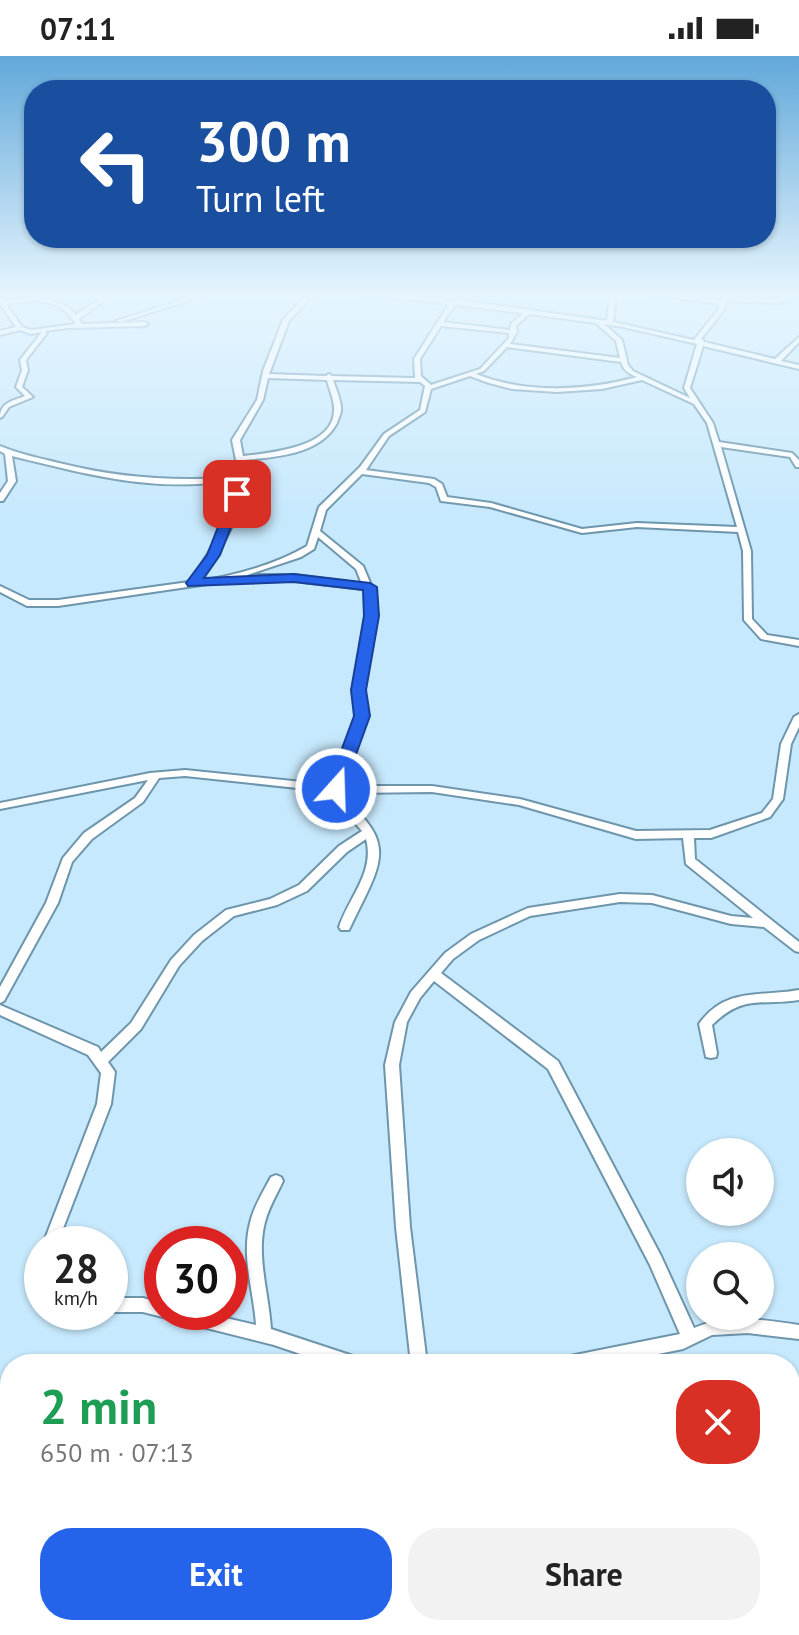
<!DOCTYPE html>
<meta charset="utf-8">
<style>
body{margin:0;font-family:"PT Sans",sans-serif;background:#f2f2f2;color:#222;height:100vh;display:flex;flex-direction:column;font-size:30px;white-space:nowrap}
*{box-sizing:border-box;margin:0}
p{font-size:26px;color:#767676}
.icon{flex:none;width:44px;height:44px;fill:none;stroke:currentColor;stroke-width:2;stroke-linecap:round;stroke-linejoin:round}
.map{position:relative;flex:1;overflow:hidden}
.drawer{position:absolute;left:0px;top:1298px;width:800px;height:282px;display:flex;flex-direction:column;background:#fff;border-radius:32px 32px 0 0;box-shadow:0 2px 6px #0004}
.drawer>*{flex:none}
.banner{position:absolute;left:24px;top:24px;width:752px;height:168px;border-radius:32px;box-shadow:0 2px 6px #0004;background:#1a4fa0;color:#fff;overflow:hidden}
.buttons{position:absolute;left:686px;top:1082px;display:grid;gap:16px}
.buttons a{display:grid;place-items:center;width:88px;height:88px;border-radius:50%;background:#fff;box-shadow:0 2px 6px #0004;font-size:40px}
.speed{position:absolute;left:24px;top:1170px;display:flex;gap:16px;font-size:40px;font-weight:700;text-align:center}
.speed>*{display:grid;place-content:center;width:104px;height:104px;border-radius:50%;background:#fff;box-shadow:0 2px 6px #0004;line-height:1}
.speed small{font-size:20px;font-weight:400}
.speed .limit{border:12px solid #d22;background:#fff;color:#111}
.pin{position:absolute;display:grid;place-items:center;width:68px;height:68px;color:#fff;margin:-34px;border-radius:16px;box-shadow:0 4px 12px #0006}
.me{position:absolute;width:88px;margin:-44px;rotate:20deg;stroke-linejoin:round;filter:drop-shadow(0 0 6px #0008)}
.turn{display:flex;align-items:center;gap:28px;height:168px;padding:0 40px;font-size:36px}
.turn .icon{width:104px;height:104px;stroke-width:2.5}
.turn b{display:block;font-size:56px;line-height:68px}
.round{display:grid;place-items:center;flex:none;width:84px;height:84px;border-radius:32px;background:#f2f2f2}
.headline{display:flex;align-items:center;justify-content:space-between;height:136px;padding:0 40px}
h1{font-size:48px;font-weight:800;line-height:60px;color:#1e9e55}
.action{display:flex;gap:16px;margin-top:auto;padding:16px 40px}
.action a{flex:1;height:92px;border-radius:32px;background:#2563eb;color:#fff;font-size:32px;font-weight:800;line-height:92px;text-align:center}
.action a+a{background:#f2f2f2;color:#222}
.status{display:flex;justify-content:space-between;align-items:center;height:56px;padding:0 40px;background:#fff;direction:ltr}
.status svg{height:22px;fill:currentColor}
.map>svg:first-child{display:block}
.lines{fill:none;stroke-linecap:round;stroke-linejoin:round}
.minor-casing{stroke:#6d95ac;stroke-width:4}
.minor{fill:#fff;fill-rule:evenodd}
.route{fill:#2563eb;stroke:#184099;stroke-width:2}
</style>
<div class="status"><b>07:11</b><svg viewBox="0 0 49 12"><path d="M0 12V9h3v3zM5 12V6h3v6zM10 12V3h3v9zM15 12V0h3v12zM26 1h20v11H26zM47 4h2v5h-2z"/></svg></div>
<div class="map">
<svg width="799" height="1579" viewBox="0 0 799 1579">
<rect width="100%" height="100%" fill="#c7e9fd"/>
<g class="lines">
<g class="minor-casing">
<g id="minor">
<path d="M97,238h6l1,7 -25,18 3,5 63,-2 3,2 -3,2 -77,2 -23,3 2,2 -21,27 2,10 -6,17 11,10 -24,10 -7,10 -2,1c0,-16 13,-17 25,-22l-9,-9 6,-17 -2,-10 22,-28 -11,2 -11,-4 -20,5v-4l16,-4 -16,-23v-6l4,3c27,-3 52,-9 72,14l22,-15zM37,245c19,1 29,8 39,23l-45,6 -9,-3 -16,-23z"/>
<polygon points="200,238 210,238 121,266 116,265"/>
<path d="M307,238h7l-25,27 -20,53 57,2 3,-2 3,2 83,2 -1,-19 35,-55 -91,-10c84,0 167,16 249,27l3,-27h6l-3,28 81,18 24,-30 1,-6 -71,-10h20l52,7 3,-4 56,2 8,-5h8l-15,9 -54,-2 -2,9 -23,29 2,1 1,2 71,17 24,-22v5l-18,19 18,4v4l-96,-23 -13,42 23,35 6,19 73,11 7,7v7h-3l-6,-10 -69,-10 30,104 1,68 15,16 32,5v6l-38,-7 -17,-19 -1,-69 -5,-19 -101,-5 -55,6 -92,-26 -49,-6 -5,-14 -7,-4 -67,-9 -36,36 -6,21 43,35 8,19 3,2 -1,2 3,8 -12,93 3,26 -25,70h90l88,13 116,32 74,-1 52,-17 11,-14 8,-55 13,-27 5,-3v13l-8,17 -8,55 -13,18 -59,21h-17l1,21 104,83v10l-4,-1 -31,-24 -33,-3 -79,-21 -32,-1 -90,14 -51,24 -26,19 -12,14 117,88 103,195 33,72c33,-15 69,-8 105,-3v14l-51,-6 -36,2 -29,14 -75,15h-46l2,-5 6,-3 110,-22 -30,-69 -102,-196 -114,-88 -14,17 -13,24 -8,43 11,162 17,137h-16l-15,-137 -11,-162 10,-43 16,-30 34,-39 26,-19 57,-26 92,-14 32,1 79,21 22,2 -67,-54 -3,-26 -47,1 -117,-34 -87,-13 -80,1 -20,-2c72,52 48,72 17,139h-8l-2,-3c10,-30 36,-55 27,-88l-19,13 -40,39 -30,14 -43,11 -32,25 -23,25 -38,63 -33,33 7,10 -4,32 -54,140h-14l54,-140 4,-31 -13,-18 -88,-40v-10l98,42 3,5 30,-29 40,-63 23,-25 32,-25 44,-11 29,-14 40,-39 23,-15 -16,-18 -30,-23 -131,-14 -26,2 -16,24 -51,37 -20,23 -14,41 -54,98 -4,2v-16l46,-84 17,-45 21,-25 51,-35 13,-18 -148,29v-6l150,-30 35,-3 147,15 25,-69 -3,-26 14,-93 -4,-8 -70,-8 -59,-1 -177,26h-31l-27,-14v-6l29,14h29l131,-18c23,-31 41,-63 48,-101 -30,3 -59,5 -89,2 -46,-4 -91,-16 -136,-27l4,25 -13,20h-3v-8l8,-12 -3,-27 -5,-3v-5c19,8 39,12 59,17 60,15 117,19 178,14v-12l-5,-25 25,-40 6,-29 20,-51zM455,249h2l66,8 -12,11 -1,6 -67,-8zM529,258l67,9 20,18 4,17 -110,-14 7,-12 -1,-6zM604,268l19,3 74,17 -13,44 6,10 -57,-27 -5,-6 -6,-25zM441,270l68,7v5l-29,31 -49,16 -10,-9 -1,-17zM507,291l114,15c2,8 8,12 16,15 -52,14 -110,17 -161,-3l8,-3zM470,320l19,7 23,6 45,3 45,-3 40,-9 52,24 13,19 30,104 -100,-4 -55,6 -91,-26 -44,-6 -5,-13 -8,-5 -68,-9 23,-34 36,-24 6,-23zM268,322l59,2c2,9 8,21 7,31 -1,37 -65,42 -91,45l-3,-16 23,-40zM333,324l87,2 5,4 -5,24 -36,24 -24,33 -41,40 -12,39c-30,18 -73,30 -108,35 24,-34 51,-78 45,-121 31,-3 76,-5 93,-37 0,-1 4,-10 4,-12 1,-9 -5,-22 -8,-31zM318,481l38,32 6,15 -68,-9h-47l54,-18 13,-8z"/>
<path d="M799,934v10c-40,6 -55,-6 -87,25l5,28 -1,4 -5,1 -5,-1 -7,-33c26,-37 61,-27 100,-34z"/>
<path d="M276,1119l5,2 2,4c-6,13 -14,26 -18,41 -9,34 4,72 6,107l82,27 6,3 2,5h-31l-56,-19 -131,-33h-34l1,-14h33l19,5v9h38l56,13c-2,-33 -15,-68 -6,-102 4,-17 13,-31 21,-46z"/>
<path d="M42,1209v27l-5,-2c-4,-7 -4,-16 0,-23z"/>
<polygon points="0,1543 10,1547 10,1566 0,1562"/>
<path d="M22,1570c12,0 28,-4 33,9 -12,0 -28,0 -33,-9z"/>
</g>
</g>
<use href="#minor" class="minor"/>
</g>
<linearGradient id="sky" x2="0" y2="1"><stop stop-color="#61a8da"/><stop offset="0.52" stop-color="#e6f5fe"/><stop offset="1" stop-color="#e6f5fe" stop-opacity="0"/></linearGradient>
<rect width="799" height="459" fill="url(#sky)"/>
<polygon class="route" points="237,434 244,438 220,499 204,522 294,518 370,527 377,531 379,560 366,634 370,660 342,737 336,739 327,733 354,660 351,634 364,560 363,534 294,526 188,530 186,527 207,499 231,438"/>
</svg>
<div class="buttons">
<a><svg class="icon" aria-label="sound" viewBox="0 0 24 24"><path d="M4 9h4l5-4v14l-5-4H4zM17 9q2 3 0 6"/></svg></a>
<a><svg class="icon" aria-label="search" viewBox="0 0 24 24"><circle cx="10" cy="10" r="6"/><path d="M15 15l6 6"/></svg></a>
</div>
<div class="speed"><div>28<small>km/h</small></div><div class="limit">30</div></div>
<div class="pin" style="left:237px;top:438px;background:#d93025"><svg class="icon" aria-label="arrive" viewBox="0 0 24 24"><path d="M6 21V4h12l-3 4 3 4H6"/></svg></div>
<svg class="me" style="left:336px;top:733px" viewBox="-20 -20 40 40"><circle r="17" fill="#2563eb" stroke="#fff" stroke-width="3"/><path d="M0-11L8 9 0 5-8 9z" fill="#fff"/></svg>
<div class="banner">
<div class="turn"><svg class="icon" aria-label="left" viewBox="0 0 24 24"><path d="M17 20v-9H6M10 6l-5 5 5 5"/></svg><div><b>300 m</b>Turn left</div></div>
</div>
<section class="drawer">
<div class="headline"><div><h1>2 min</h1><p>650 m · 07:13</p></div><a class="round" style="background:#d93025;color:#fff"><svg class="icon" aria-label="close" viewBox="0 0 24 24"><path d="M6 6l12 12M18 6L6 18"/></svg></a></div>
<div class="action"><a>Exit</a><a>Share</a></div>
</section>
</div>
